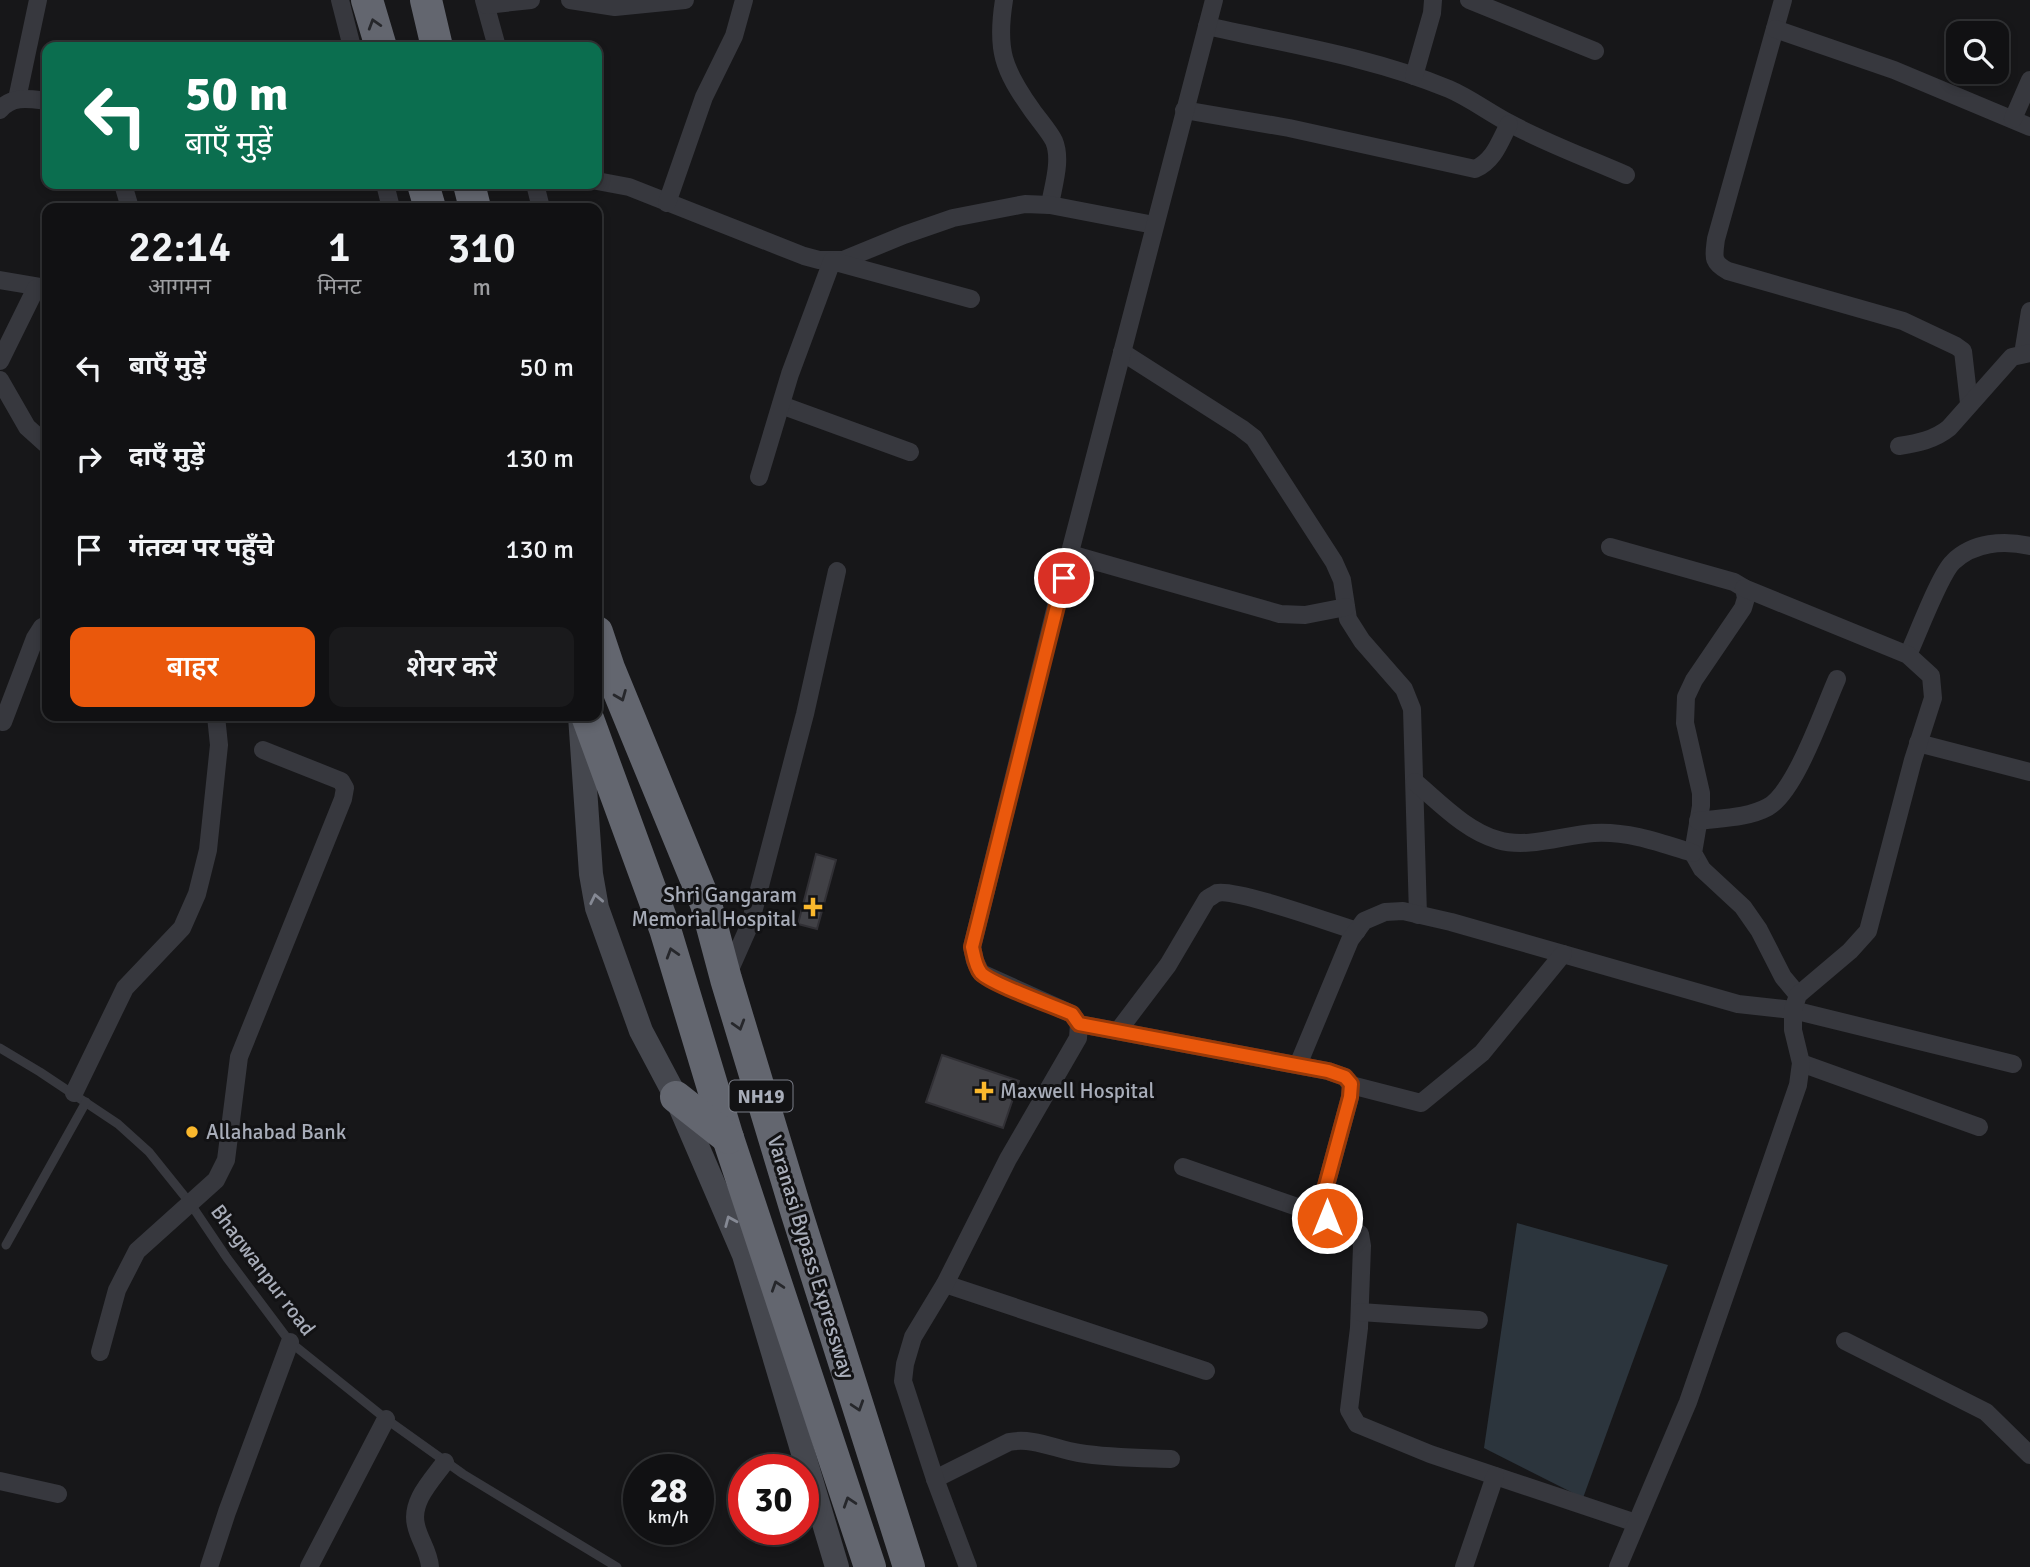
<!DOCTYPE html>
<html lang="hi">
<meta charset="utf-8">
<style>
body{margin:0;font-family:Signika,"Noto Sans Devanagari",sans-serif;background:#1a1a1c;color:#f1f3f6;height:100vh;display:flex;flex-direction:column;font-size:26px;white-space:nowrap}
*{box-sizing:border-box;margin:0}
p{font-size:23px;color:#9c9da0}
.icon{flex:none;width:38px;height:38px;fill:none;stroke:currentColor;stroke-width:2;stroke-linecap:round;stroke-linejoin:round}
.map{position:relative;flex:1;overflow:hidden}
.side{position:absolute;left:42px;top:203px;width:560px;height:518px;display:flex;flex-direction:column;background:#111113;border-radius:14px;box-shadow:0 4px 10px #0003,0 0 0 2px #303133}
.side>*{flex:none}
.top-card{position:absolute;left:42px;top:42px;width:560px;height:147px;border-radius:14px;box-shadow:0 4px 10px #0003,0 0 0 2px #303133;background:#0b6e4f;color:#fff;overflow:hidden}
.tools{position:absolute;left:1946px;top:21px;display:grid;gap:14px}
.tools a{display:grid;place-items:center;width:63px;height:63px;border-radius:14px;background:#111113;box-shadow:0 4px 10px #0003,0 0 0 2px #303133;font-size:35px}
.speed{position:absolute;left:623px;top:1454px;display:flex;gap:14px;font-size:35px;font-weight:700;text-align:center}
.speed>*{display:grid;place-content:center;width:91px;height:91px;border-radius:50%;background:#111113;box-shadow:0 4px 10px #0003,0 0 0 2px #303133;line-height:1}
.speed small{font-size:18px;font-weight:400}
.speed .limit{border:10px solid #d22;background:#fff;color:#111}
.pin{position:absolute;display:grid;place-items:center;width:60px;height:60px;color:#fff;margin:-30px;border:4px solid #fff;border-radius:50%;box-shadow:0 2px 7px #0007}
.me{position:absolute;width:77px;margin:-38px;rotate:0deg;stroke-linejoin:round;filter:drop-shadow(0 0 5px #0008)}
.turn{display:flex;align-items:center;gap:24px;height:147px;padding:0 28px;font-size:32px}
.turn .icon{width:91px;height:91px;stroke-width:2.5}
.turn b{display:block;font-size:49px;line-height:60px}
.eta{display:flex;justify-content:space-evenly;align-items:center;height:119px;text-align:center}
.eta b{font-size:42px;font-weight:600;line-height:49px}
.cta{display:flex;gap:14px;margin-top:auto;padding:14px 28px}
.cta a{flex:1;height:80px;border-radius:14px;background:#ea580c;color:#fff;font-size:28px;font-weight:600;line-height:80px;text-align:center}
.cta a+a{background:#1a1a1c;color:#f1f3f6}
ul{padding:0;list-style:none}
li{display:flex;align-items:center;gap:21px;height:91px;padding:0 28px}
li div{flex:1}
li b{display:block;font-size:26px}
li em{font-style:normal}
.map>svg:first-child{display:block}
.water{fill:#2c353d}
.building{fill:#414146;stroke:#313035;stroke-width:2}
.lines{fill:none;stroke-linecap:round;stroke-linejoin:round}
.lane{stroke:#37383e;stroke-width:9}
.street{stroke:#37383e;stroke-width:18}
.secondary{stroke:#45474e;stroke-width:24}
.highway{stroke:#63666f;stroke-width:32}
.oneway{stroke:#26272b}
.oneway2{stroke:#858994}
.route-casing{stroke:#983908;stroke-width:18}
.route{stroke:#ea580c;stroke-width:12}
.poi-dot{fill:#fab82d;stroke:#121214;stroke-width:2.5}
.labels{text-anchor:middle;stroke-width:6;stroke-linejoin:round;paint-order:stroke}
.shield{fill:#121214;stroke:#7b7e88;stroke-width:2}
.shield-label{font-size:19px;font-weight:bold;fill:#a8adb9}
.poi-label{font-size:21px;fill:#a8adb9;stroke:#121214;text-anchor:start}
.street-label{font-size:21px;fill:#a8adb9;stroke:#121214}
</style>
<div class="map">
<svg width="2030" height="1567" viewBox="0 0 2030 1567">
<rect width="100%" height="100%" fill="#171719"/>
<polygon class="water" points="1517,1223 1668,1265 1583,1498 1484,1448"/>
<g class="building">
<polygon points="816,854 836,860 817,929 798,924"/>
<polygon points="942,1055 1019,1081 1003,1128 926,1102"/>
</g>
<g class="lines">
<g class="lane">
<polyline points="0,1048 40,1072 118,1124 149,1152 190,1203 227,1258 290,1342 386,1419 463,1474 617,1567"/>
<polyline points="6,1245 86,1102"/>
</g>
<g class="street">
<polyline points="340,0 352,47"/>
<polyline points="484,0 497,47"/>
<polyline points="570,0 615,7 685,0"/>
<path d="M1004,0c-8,50 -1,69 28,110 7,10 17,21 22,31 8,19 -1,45 -4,64"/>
<polyline points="1469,0 1595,51"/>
<path d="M1783,0l-67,239c-2,17 -5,23 12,32l175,50 53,25 7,5 6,52"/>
<polyline points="486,5 531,0"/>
<path d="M1207,26c80,18 165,31 242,63 21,9 39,23 60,34 37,20 78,35 117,52"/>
<polyline points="1775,29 1894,70 2030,127"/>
<polyline points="1414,76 1432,13 1433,0"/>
<polyline points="17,99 38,0"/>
<path d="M0,110c12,-15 30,-11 47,-9"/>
<path d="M1184,110l105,18 186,41c19,-8 25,-28 34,-45"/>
<polyline points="2013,119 2030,80"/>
<polyline points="597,181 629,187 804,256 819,260 843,260 904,235 953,218 1025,204 1050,205 1154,225"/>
<polyline points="123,184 130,208"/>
<polyline points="385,184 391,208"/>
<polyline points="535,184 541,208"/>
<polyline points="667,203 704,97 734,36 744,0"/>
<polyline points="0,280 47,288"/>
<polyline points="1122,352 1241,428 1254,438 1334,562 1342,580 1348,619 1362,641 1404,689 1412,709 1418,915"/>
<polyline points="2023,354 2030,311"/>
<polyline points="0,361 36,288"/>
<polyline points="0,380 27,427 47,445"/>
<polyline points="781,405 910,452"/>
<path d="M1899,446c19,-3 35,-6 50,-18l63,-71 18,-4"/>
<polyline points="759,477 790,374 832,261 971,299"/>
<polyline points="1610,547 1734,582 1744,588 1746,598 1743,608 1694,680 1686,697 1685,723 1701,793 1701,806 1693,853 1702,869 1743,907 1759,930 1783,977 1798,995"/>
<polyline points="1070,554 1280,614 1305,615 1346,607"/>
<path d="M1908,655c9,-19 32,-81 45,-93 20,-20 51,-22 77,-16"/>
<polyline points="3,722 35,638 42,627 47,625"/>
<polyline points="1918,743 2030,772"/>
<path d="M1415,782c25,21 51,49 83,58 30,9 66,-5 96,-7 35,-2 67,10 99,20"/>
<path d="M1698,821c22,-3 50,-3 70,-14 28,-16 55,-97 69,-128"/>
<polyline points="727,976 750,924 805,714 837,571"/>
<path d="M1079,1024l249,47 17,6 6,8 -1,12 -29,107c1,19 25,20 39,30l2,12 -3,82 -10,82 8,14 73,30 206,69"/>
<path d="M1118,1031l50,-66 39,-66c2,-1 8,-5 10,-6 17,-5 117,31 140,38"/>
<polyline points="1801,1063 1979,1127"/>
<polyline points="1298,1065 1350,940 1364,921 1385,912 1403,911 1451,922 1738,1004 1793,1010 2013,1064"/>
<polyline points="1351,1085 1421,1103 1482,1053 1563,954"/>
<polyline points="74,1093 125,988 182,928 197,894 208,850 219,745 216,716"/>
<polyline points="1183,1167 1306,1210 1322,1212"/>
<polyline points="945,1284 1206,1371"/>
<polyline points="1360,1312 1479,1320"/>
<polyline points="1845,1341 1986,1412 2030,1455"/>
<polyline points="100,1352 117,1290 137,1251 216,1180 226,1160 239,1057 343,799 345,788 341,781 263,750"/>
<path d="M935,1479l74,-37c24,-5 46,7 70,11 30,5 62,5 92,6"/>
<polyline points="0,1481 58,1494"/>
<polyline points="209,1567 227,1512 290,1342"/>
<polyline points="309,1567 386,1419"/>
<path d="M430,1567c-1,-16 -11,-27 -14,-42 -6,-24 17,-46 29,-63"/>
<polyline points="968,1567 935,1479 903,1381 905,1364 913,1337 945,1284 1008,1159 1078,1038 1079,1024 1072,1014 981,973 975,961 972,947 1057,602 1214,0"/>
<polyline points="1464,1567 1495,1476"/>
<polyline points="1618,1567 1688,1402 1798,1085 1801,1063 1793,1030 1793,1010 1798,995 1850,951 1868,931 1913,760 1933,698 1931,676 1908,655 1744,588"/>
</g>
<polyline class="secondary" points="580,716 591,874 597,908 641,1031 676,1097 744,1255 837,1567"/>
<g class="highway">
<polyline points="367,0 381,47"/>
<polyline points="426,0 437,47"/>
<polyline points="423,184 430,208"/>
<polyline points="469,184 475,208"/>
<polyline points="597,632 609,668 706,904 726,979 797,1214 909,1567"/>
<polyline points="587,716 665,929 728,1138 870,1567"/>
<polyline points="676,1097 728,1138"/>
</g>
</g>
<defs><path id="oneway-chevron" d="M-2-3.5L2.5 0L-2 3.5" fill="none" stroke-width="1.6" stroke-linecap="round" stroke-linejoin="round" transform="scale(1.75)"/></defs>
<g class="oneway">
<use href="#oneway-chevron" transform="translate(374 24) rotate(-107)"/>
<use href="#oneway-chevron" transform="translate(621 696) rotate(68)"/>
<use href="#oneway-chevron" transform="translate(672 953) rotate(-107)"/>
<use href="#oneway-chevron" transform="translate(739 1025) rotate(73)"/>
<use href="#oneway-chevron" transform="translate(777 1286) rotate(-108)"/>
<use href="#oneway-chevron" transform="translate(858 1406) rotate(72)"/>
<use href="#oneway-chevron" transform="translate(849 1502) rotate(-108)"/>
</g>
<g class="oneway2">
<use href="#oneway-chevron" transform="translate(596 899) rotate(-102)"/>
<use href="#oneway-chevron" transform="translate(730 1221) rotate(-113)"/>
</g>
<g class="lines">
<g class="route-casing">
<path id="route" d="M1064,578l-92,369c2,8 3,19 9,26 10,11 73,33 91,41l7,10 249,47 17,6 6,7 -1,13 -29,107 1,8 5,6"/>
</g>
<use href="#route" class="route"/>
</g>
<g class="poi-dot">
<path d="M809.5 896.5h7v7h7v7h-7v7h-7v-7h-7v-7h7z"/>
<path d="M980.5 1080.5h7v7h7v7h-7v7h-7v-7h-7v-7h7z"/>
<circle cx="192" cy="1132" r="7"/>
</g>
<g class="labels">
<rect class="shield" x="729.5" y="1080.5" width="63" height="31" rx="5"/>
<g class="shield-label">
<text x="761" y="1103">NH19</text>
</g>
<g class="poi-label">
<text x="797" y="902" text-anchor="end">Shri Gangaram<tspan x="797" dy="24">Memorial Hospital</tspan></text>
<text x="1000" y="1098">Maxwell Hospital</text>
<text x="206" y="1139">Allahabad Bank</text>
</g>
<g class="street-label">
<text transform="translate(811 1257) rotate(73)" y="7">Varanasi Bypass Expressway</text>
<text transform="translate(263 1270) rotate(53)" y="7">Bhagwanpur road</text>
</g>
</g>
</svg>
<div class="tools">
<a><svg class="icon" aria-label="search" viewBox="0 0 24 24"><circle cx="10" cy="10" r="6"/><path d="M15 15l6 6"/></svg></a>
</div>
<div class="speed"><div>28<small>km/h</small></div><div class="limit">30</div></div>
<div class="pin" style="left:1064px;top:578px;background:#d93025"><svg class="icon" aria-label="arrive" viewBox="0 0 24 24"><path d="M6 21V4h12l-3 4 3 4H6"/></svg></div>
<svg class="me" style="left:1327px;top:1218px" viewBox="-20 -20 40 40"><circle r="17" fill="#ea580c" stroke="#fff" stroke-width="3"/><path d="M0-11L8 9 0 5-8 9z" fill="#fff"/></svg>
<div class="top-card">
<div class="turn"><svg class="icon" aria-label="left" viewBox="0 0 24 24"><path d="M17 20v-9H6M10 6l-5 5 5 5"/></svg><div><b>50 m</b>बाएँ मुड़ें</div></div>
</div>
<section class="side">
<div class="eta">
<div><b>22:14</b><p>आगमन</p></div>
<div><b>1</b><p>मिनट</p></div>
<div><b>310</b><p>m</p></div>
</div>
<ul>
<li><svg class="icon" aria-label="left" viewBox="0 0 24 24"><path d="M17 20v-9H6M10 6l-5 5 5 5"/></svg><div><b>बाएँ मुड़ें</b></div><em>50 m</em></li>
<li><svg class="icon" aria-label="right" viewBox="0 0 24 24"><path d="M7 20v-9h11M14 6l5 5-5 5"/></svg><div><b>दाएँ मुड़ें</b></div><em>130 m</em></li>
<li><svg class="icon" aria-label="arrive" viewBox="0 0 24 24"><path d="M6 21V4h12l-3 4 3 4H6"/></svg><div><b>गंतव्य पर पहुँचे</b></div><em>130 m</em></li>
</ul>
<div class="cta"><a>बाहर</a><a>शेयर करें</a></div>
</section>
</div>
